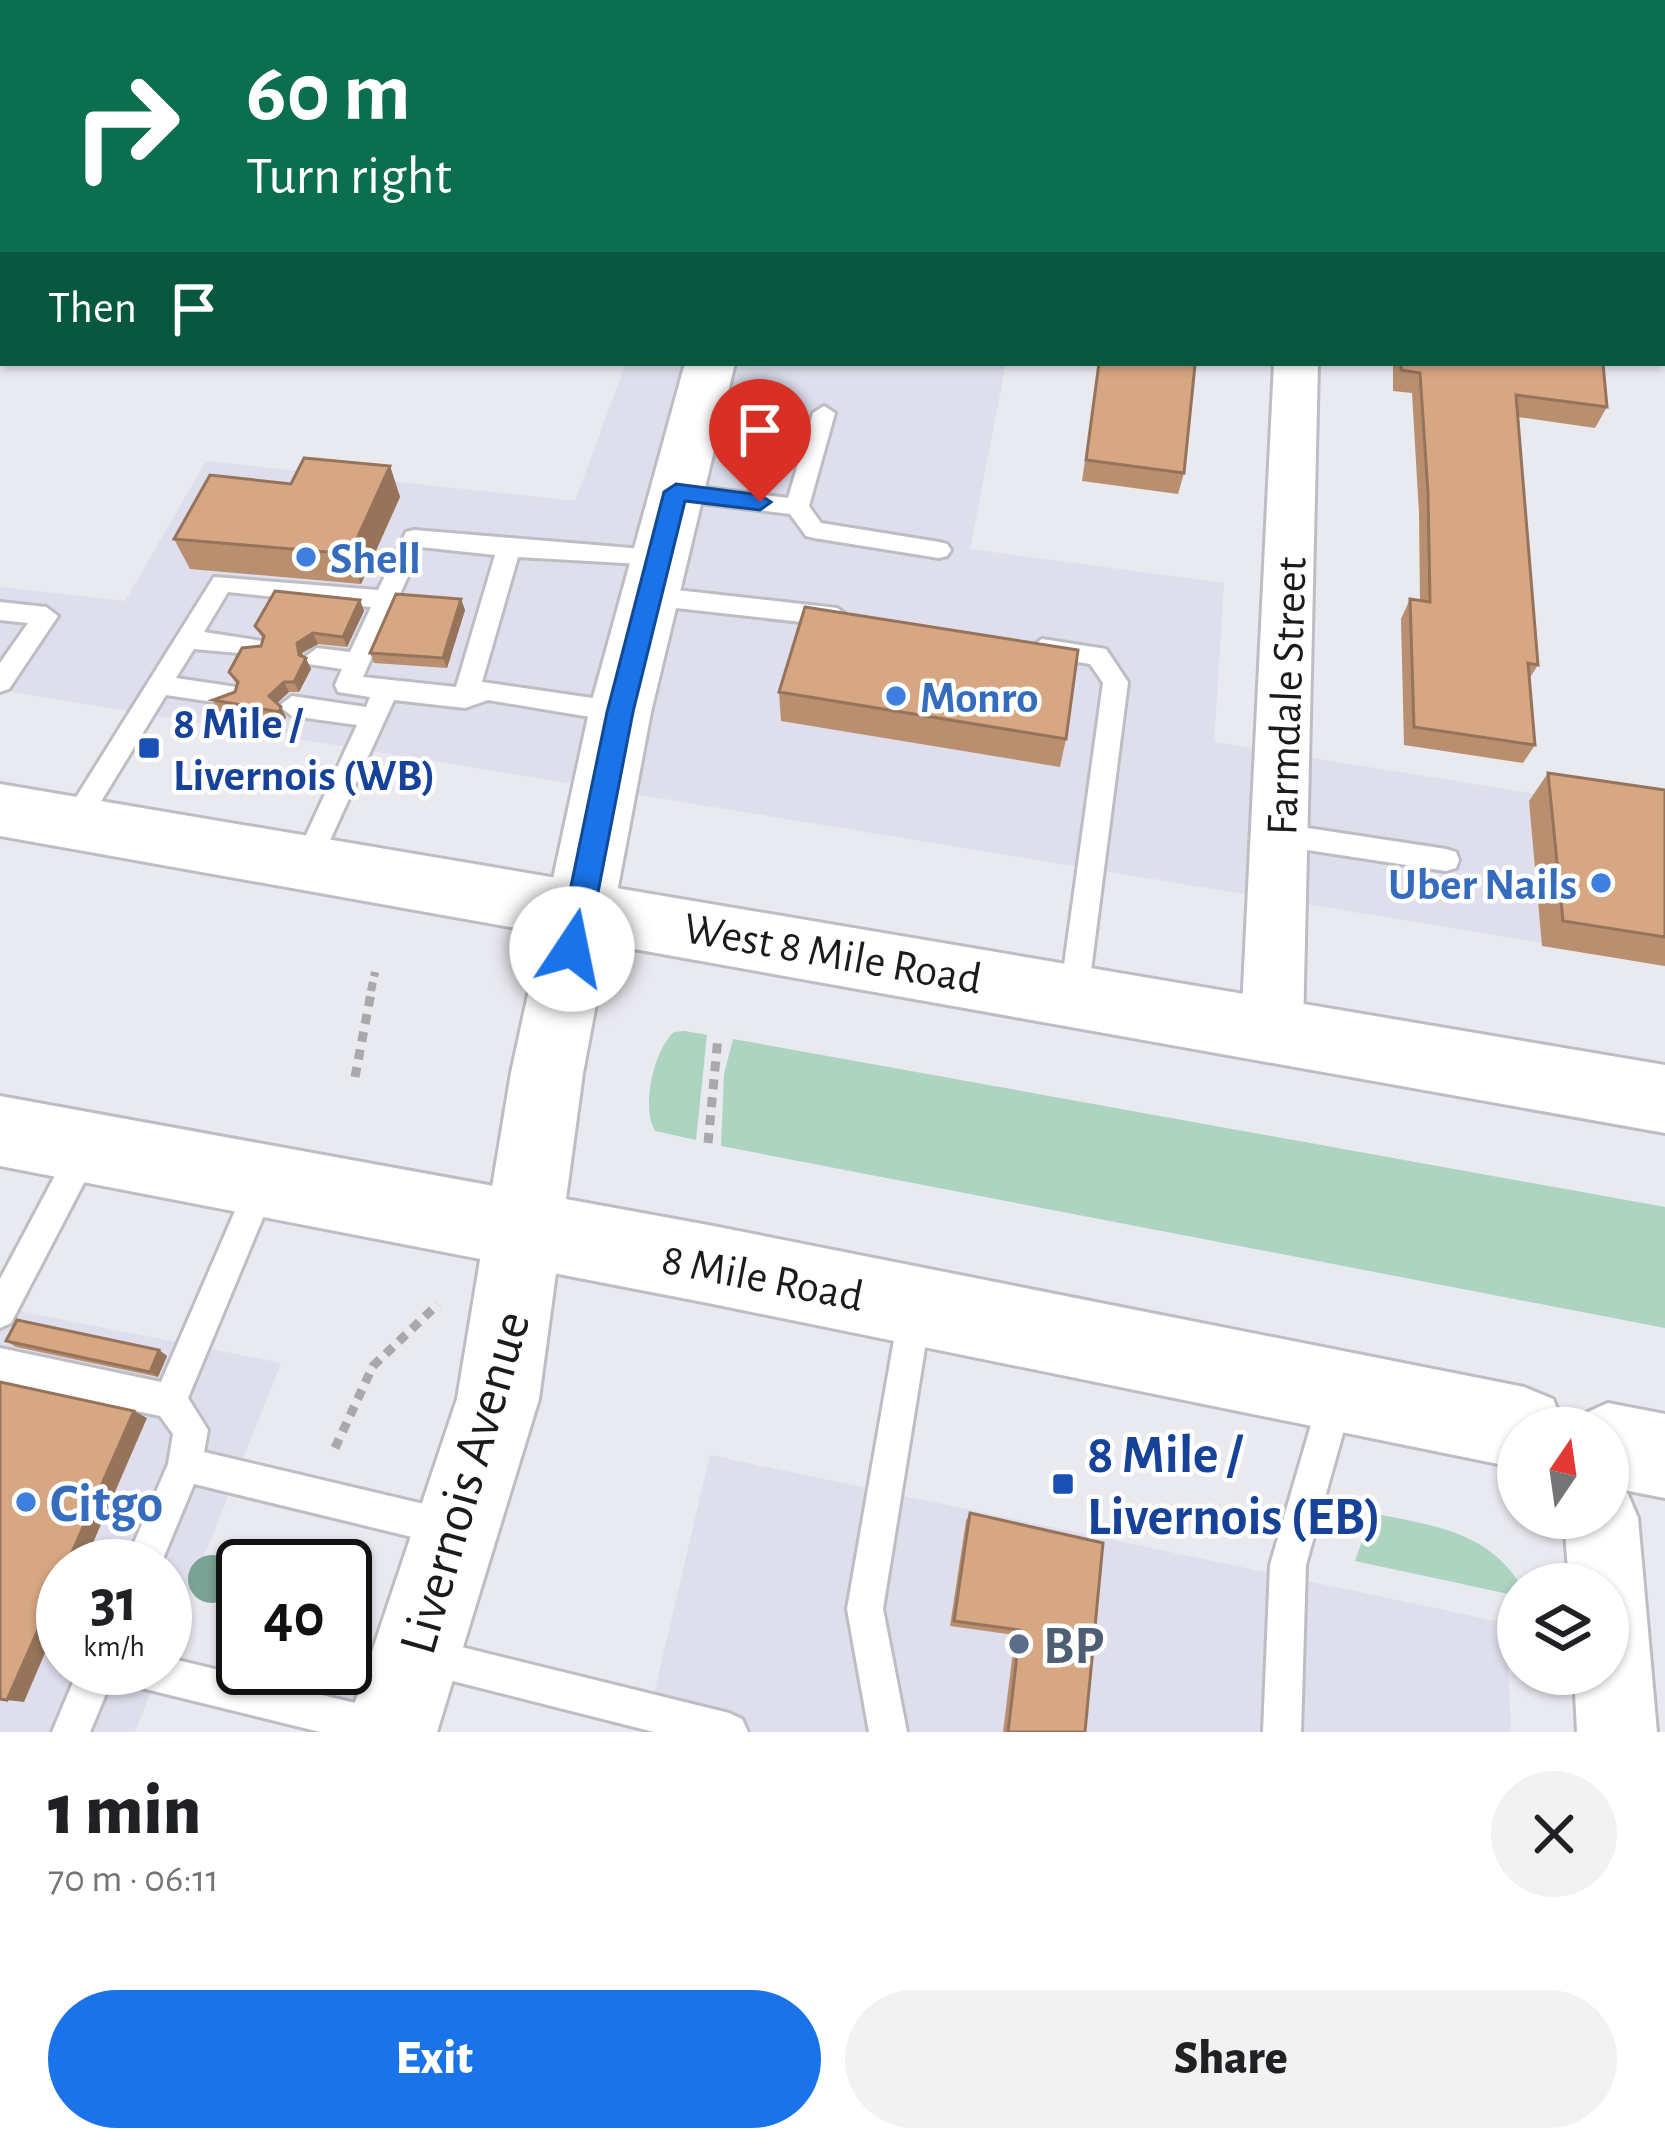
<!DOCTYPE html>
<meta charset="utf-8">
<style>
body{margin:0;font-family:"Alegreya Sans",sans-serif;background:#f2f2f2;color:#202124;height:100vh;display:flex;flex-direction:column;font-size:45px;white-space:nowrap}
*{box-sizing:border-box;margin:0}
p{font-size:39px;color:#757577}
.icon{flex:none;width:66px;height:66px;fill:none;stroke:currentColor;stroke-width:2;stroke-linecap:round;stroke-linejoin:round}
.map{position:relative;height:1732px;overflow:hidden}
.sheet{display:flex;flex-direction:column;background:#fff;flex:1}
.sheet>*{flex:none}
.banner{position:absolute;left:0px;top:0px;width:1665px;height:366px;box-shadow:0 3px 9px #0004;background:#0b6e4f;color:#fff;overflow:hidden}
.needle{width:78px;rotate:13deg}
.fabs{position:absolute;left:1497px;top:1407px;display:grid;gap:24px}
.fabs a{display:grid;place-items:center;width:132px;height:132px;border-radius:50%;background:#fff;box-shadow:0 3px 9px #0004;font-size:60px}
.speed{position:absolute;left:36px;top:1539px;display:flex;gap:24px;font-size:60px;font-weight:700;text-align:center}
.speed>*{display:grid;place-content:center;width:156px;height:156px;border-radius:50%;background:#fff;box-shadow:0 3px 9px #0004;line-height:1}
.speed small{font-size:30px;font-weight:400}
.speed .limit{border:6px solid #111;border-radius:18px;background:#fff;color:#111}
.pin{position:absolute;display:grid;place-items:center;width:102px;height:102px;color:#fff;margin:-123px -51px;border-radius:50% 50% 50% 0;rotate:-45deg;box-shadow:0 0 12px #0007}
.pin .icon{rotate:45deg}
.me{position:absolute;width:132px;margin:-66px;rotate:11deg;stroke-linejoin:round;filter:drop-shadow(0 0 9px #0008)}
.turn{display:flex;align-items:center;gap:42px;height:252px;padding:0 48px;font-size:54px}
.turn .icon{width:156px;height:156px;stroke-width:2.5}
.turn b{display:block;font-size:84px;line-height:102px}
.then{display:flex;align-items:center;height:114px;padding:0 48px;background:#0003;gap:24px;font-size:45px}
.round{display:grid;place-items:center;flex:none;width:126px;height:126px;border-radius:63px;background:#f2f2f2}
.summary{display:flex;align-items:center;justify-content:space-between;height:204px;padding:0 48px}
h1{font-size:72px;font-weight:800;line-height:90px}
.action{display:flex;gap:24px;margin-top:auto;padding:24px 48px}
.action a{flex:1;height:138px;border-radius:72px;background:#1a73e8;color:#fff;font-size:48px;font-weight:800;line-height:138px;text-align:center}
.action a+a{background:#f2f2f2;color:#202124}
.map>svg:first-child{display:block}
.built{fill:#dedeed}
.green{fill:#add4c0}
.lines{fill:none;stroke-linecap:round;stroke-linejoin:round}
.service-casing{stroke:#bdbdc4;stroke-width:6}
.minor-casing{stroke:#bdbdc4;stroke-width:6}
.tertiary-casing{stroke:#bdbdc4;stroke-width:6}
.trunk-casing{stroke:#bdbdc4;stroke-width:6}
.path-far1{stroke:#a8a8ad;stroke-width:8;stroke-dasharray:9 6;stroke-linecap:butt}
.path{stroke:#a8a8ad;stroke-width:9;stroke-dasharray:10 8;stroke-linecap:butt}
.service{fill:#fff;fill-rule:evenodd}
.minor{fill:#fff;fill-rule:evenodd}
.tertiary{fill:#fff;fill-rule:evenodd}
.trunk{fill:#fff;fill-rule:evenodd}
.tree{fill:#7aa295}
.wall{fill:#b98f70}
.shaded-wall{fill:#96745b}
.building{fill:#d7a682;stroke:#96745b;stroke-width:3}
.route{fill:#1a73e8;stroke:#114b97;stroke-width:3}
.shop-dot{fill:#3f7fe0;stroke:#fff;stroke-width:4.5}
.transit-dot{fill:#1a4fb4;stroke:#fff;stroke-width:4.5}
.service-dot{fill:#5c6f8a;stroke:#fff;stroke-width:4.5}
.labels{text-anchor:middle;stroke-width:9;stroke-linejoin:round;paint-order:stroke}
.shop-label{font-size:45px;font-weight:bold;fill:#366cbe;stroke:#fff;text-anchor:start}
.street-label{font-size:45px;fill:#1b1b1d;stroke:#fff}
.transit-label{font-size:45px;font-weight:bold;fill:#164399;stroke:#fff;text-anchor:start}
.near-transit-label{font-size:54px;font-weight:bold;fill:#164399;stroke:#fff;text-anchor:start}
.near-street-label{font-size:54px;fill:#1b1b1d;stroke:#fff}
.near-shop-label{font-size:54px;font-weight:bold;fill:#366cbe;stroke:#fff;text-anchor:start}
.near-service-label{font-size:54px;font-weight:bold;fill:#4e5e75;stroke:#fff;text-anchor:start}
</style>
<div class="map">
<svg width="1665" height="1732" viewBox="0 0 1665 1732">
<rect width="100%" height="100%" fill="#e9e9f0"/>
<g class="built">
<polygon points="626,363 1006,363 970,549 1224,583 1214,742 1665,815 1665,967 1525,940 0,690 0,587 125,601 206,461 575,501"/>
<polygon points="0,1307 281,1363 165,1655 165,1566 63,1566 63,1668 160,1668 135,1732 0,1732"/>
<polygon points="710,1455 1506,1623 1511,1732 645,1732"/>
</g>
<g class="green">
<path d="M685,1031l22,4 -11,105 -41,-9c-14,-23 -2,-80 19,-99z"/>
<polygon points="733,1039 1665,1207 1665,1328 721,1146 724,1074"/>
<path d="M1372,1513c58,12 114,17 148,71l-2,12 -163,-35z"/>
</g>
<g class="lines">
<g class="service-casing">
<g id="service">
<rect x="930" y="0" width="16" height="3"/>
<polygon points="824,406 835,413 809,506 821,523 939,542 947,544 951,550 947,556 939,558 814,538 806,536 790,514 676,500 665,492 676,484 788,498 813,413"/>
<path d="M414,530l253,21 4,6 -4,6 -8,2 -141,-8 -36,125 138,20 9,3 4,7 -4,7 -9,3 -132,-22 -23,8 -71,-8 -78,171h-20l-3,-8 64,-138 -65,-9 -13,-10 13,-10 74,11 4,-10 -32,-5 -3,-7 7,-16 -34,-5 -3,-7 12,-9 33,4 21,-45 -143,-15 -24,40 58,9 3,7 -3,7 -68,-6 -18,29 60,9 3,7 -3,7 -9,3 -61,-9 -83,136h-18l-4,-8 4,-8 149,-238 164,13 28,-58zM421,547l74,8 -39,132 -93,-10z"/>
<polygon points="649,587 837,608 849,617 837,626 649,605 637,596"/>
<polygon points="0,602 46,607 58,616 9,689 0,692 0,663 28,623 0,620"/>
<polygon points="1042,639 1106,649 1128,682 1088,994 1084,1003 1074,1007 1064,1003 1060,994 1103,683 1090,664 1033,655 1030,648"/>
<polygon points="1281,824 1446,849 1456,852 1459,860 1456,868 1446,871 1281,846 1272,843 1268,835 1272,827"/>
<polygon points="86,1134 97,1138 101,1148 97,1158 11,1323 0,1328 0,1279 75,1138"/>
<polygon points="262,1169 273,1174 277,1184 188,1398 208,1430 204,1452 449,1510 461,1516 467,1528 461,1540 449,1546 194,1484 160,1566 124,1566 168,1464 173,1434 160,1416 0,1382 0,1348 161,1382 251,1174"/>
<polygon points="915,1295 926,1300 931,1311 883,1609 907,1732 869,1732 847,1609 899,1311 904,1300"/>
<polygon points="1337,1377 1349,1382 1354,1394 1306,1565 1301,1732 1263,1732 1270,1565 1320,1394 1325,1382"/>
<polygon points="425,1638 729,1713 742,1719 748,1732 654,1732 425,1674 412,1669 407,1656 412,1643"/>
<polygon points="165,1657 380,1709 393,1715 399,1728 397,1732 320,1732 133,1686 120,1681 116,1670 90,1732 52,1732 79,1668 165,1668"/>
</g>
</g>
<g class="minor-casing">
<g id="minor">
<rect x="1290" y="0" width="34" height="3"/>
<polygon points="0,113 3,113 0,139"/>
<polygon points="1274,363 1318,363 1303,1029 1294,1048 1272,1057 1250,1048 1241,1029"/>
<polygon points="1608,1484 1627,1492 1638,1518 1657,1732 1577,1732 1574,1674 1608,1674 1608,1584 1569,1584 1564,1518 1608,1518"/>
</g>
</g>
<g class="tertiary-casing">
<polygon id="tertiary" points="685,363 735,363 651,712 583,1073 539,1399 437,1732 345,1732 457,1399 511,1073 589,712"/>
</g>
<g class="trunk-casing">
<g id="trunk">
<polygon points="0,784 1665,1065 1665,1133 0,836"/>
<polygon points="0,1096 708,1225 1524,1387 1553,1399 1565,1428 1518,1428 1518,1468 708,1303 0,1166"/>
<polygon points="1608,1403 1665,1414 1665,1498 1608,1487 1608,1428 1573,1428 1579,1416"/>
</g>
</g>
<polyline class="path-far1" points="371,991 375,972"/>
<g class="path">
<polyline points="355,1077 372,988"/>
<polyline points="708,1143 718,1037"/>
<polyline points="335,1448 373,1366 438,1304"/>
<polyline points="289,1566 299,1541"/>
</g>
<use href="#service" class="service"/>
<use href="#minor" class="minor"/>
<use href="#tertiary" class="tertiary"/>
<use href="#trunk" class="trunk"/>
</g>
<circle class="tree" cx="212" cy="1579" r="24"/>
<g class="wall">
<polygon points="988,0 1231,0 1231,3 987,3"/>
<polygon points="1388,0 1665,0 1665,306 1662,306 1662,3 1388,3"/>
<polygon points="1099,363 1184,473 1178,494 1082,481"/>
<polygon points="1393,363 1603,363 1607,407 1595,428 1518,417 1538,665 1529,679 1535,745 1523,763 1404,745 1401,619 1410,599 1420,601 1419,513 1412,393 1393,391"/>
<polygon points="390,466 400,497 361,584 190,569 174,539 291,484"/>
<polygon points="461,599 465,610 447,668 374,663 370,653"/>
<polygon points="360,600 364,611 347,647 318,644 302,653 311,669 299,692 289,692 277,703 286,717 284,722 218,711 213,700 235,692 237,685 229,672 261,646 263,639 255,626"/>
<polygon points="779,692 1066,739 1060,767 781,721"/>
<polygon points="1548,773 1665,790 1665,966 1542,946 1529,801"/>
<polygon points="6,1341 159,1350 167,1356 158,1377 16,1347"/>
<polygon points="970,1513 1085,1732 1003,1732 1015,1635 950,1626 966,1521"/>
</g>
<g class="shaded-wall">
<polygon points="0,0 14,0 12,3 3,3 3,13 0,16"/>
<polygon points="3,327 3,361 0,365 0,330"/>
<polygon points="390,466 400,497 361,584 350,554"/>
<polygon points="461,599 465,610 447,668 443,658"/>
<polygon points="360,600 364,611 347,647 343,637"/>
<polygon points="313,633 318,644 302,653 304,663 306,658 311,669 299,692 294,682 299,655 297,643"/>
<polygon points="284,682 289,692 274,706 269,696"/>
<polygon points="281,707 286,717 284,722 279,712"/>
<polygon points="159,1350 167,1356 158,1377 150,1372"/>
<polygon points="134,1411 147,1418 83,1566 66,1566"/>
<polygon points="63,1573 63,1611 24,1702 7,1700"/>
</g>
<g class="building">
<polygon points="570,0 718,0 716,3 568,3"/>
<polygon points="988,0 1064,0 1063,3 987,3"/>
<rect x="1148" y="0" width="83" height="3"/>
<polygon points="1395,0 1665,0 1665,284 1662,284 1662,3 1395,3"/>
<polygon points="3,221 3,327 0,330 0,225"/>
<polygon points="1099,363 1178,363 1195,365 1184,473 1086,460"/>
<polygon points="1401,363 1603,363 1607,407 1516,395 1538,665 1528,663 1535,745 1414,727 1410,599 1430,602 1428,493 1420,373 1401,370"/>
<polygon points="304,458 390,466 350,554 174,539 210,475 291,484"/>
<polygon points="275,591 360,600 343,637 313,633 297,643 299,655 306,658 294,682 284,682 269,696 281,707 279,712 213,700 235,692 238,682 229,672 242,648 261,646 264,636 255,626"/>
<polygon points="396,594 461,599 443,658 370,653"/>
<polygon points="805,607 1078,650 1066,739 779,692"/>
<polygon points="1548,773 1665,790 1665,937 1563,921"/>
<polygon points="17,1320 159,1350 150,1372 6,1341"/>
<polygon points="0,1382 134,1411 66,1566 63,1566 63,1573 7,1700 0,1699"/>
<polygon points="970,1513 1103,1543 1085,1732 1008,1732 1020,1630 954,1621"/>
</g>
<polygon class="route" points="676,484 760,495 771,502 760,510 685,501 633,712 587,949 582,958 572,962 562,958 558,949 607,712 664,492"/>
<g class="shop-dot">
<circle cx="306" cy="557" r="12"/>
<circle cx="896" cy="696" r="12"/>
<circle cx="1601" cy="883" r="12"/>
<circle cx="26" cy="1502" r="12"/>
</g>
<g class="transit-dot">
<rect x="137" y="736" width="24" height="24" rx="6"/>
<rect x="1051" y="1472" width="24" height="24" rx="6"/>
</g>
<circle class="service-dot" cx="1019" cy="1644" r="12"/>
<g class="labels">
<g class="shop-label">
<text x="330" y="573">Shell</text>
<text x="920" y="712">Monro</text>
<text x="1577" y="899" text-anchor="end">Uber Nails</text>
</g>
<g class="street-label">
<text transform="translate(1285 696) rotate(-88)" y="16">Farmdale Street</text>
<text transform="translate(833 952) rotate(10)" y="16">West 8 Mile Road</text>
<text transform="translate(763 1276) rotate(11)" y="16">8 Mile Road</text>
</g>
<g class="transit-label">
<text x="173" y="738">8 Mile /<tspan x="173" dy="52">Livernois (WB)</tspan></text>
</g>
<g class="near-transit-label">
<text x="1087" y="1472">8 Mile /<tspan x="1087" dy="62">Livernois (EB)</tspan></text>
</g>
<g class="near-street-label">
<text transform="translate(463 1482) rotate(-74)" y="19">Livernois Avenue</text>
</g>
<g class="near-shop-label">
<text x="50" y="1521">Citgo</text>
</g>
<g class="near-service-label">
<text x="1043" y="1663">BP</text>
</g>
</g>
</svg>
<div class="fabs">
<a><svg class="needle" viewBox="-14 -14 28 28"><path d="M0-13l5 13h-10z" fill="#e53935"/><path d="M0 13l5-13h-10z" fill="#757577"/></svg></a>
<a><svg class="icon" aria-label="layers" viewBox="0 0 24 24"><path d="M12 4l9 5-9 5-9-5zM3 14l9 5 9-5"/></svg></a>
</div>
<div class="speed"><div>31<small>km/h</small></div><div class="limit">40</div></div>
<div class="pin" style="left:760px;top:502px;background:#d93025"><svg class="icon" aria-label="arrive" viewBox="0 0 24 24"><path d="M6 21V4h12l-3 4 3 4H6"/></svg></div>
<svg class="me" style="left:572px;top:949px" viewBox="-20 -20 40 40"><circle r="19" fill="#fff"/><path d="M0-13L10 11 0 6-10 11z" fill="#1a73e8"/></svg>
<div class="banner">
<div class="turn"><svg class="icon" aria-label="right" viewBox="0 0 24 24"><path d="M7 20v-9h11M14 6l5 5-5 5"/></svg><div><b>60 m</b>Turn right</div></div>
<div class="then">Then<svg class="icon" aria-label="arrive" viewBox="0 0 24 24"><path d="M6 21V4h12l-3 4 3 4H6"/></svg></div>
</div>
</div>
<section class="sheet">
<div class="summary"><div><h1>1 min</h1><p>70 m · 06:11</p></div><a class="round"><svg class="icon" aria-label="close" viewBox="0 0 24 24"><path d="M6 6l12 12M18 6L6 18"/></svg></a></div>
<div class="action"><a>Exit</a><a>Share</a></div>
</section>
